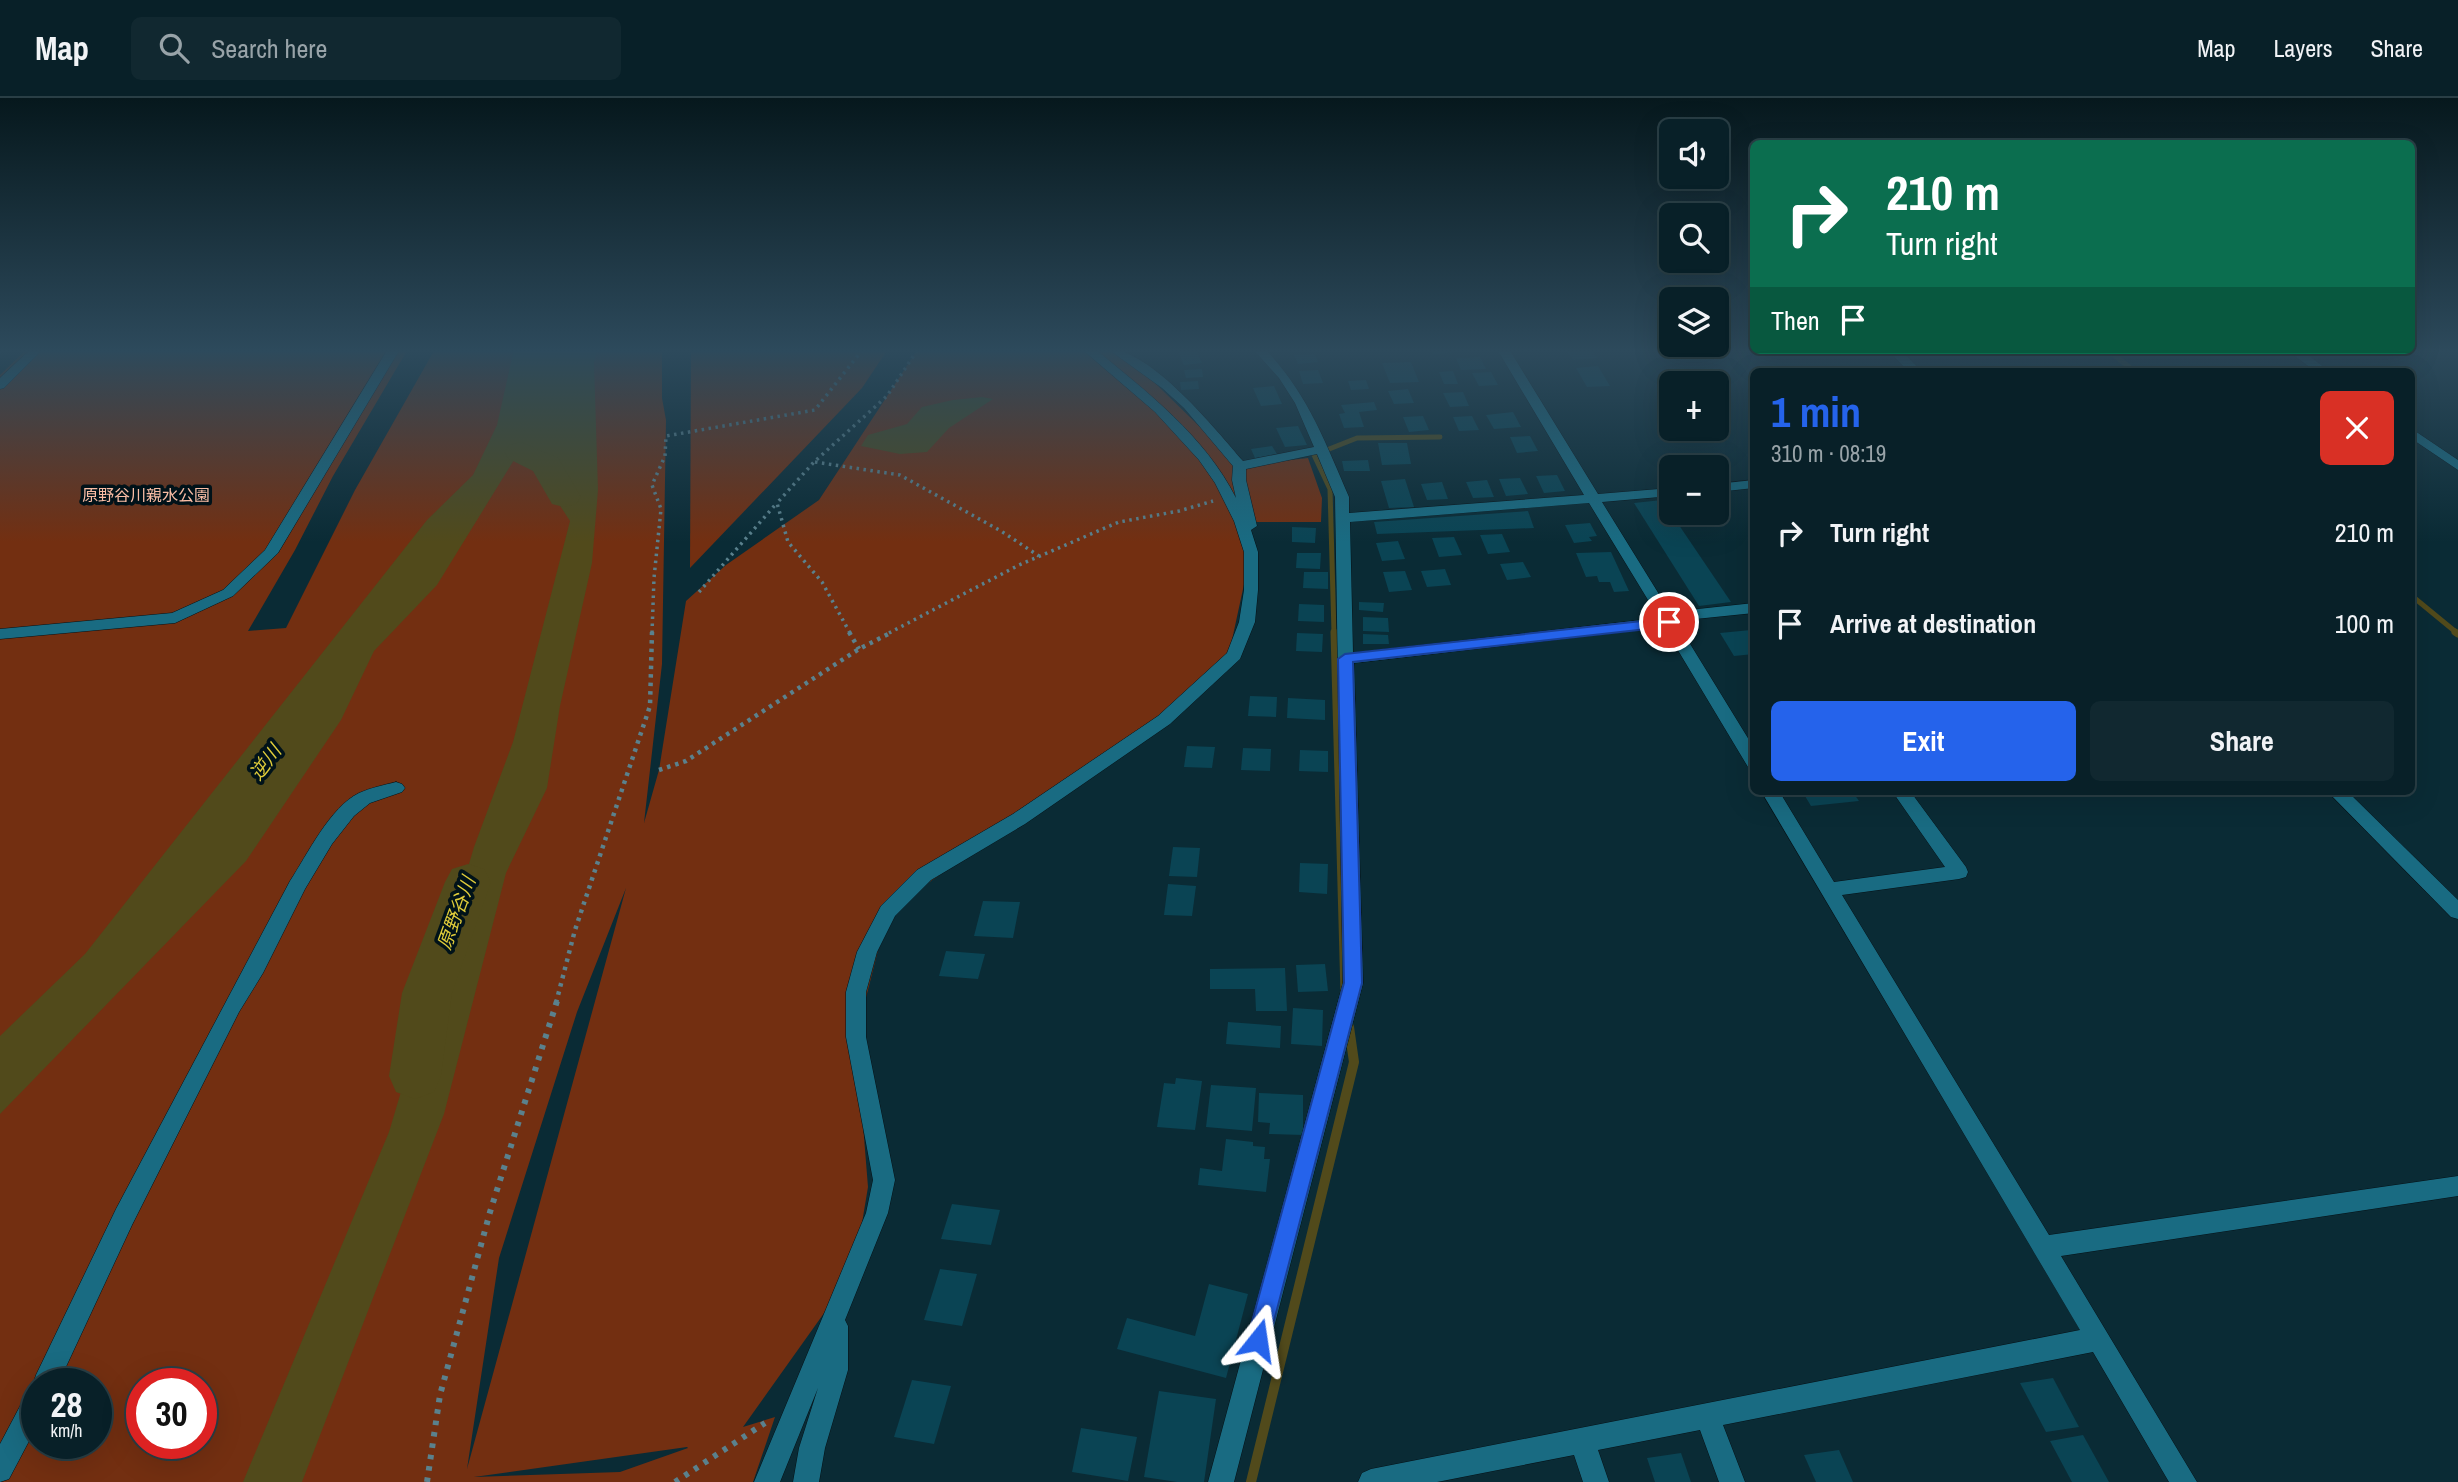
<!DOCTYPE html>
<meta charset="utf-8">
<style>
body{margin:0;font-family:"Archivo Narrow","Noto Sans JP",sans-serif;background:#112830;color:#f1f3f6;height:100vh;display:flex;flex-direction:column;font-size:26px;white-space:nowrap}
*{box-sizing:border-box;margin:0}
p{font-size:23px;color:#98a3a8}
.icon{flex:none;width:38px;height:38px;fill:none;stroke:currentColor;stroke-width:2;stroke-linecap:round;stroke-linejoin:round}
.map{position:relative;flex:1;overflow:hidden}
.details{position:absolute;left:1750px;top:270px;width:665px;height:427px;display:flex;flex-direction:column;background:#082028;border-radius:10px;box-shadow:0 7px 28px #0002,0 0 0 2px #293e45}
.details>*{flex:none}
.top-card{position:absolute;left:1750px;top:42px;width:665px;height:214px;border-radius:10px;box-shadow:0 7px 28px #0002,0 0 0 2px #293e45;background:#0b6e4f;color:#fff;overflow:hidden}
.controls{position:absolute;left:1659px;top:21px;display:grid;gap:14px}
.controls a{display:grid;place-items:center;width:70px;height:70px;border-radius:10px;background:#082028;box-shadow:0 7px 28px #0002,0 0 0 2px #293e45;font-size:35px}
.speed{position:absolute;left:21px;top:1270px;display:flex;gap:14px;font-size:35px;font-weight:700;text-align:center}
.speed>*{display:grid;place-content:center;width:91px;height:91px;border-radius:50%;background:#082028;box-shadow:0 7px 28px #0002,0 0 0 2px #293e45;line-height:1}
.speed small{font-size:18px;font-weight:400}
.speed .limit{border:10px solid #d22;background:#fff;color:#111}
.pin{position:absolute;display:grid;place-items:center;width:60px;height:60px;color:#fff;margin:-30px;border:4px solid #fff;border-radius:50%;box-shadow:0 2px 7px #0007}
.me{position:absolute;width:77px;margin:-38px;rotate:15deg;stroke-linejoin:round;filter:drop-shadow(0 0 5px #0008)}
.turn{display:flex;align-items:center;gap:24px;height:147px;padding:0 21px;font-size:32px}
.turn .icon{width:91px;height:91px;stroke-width:2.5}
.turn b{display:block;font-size:49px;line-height:60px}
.then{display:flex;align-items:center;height:66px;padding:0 21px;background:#0003;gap:14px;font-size:26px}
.round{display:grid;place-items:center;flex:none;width:74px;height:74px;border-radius:10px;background:#112830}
.head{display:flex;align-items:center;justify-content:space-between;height:119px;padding:0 21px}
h1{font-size:42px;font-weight:700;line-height:52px;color:#2563eb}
.cta{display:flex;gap:14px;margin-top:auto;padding:14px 21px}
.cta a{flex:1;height:80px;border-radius:10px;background:#2563eb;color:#fff;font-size:28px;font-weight:700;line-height:80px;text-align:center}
.cta a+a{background:#112830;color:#f1f3f6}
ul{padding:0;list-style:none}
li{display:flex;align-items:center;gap:21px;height:91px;padding:0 21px}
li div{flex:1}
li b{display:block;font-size:26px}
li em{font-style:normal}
header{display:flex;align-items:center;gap:42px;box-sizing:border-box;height:98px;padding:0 35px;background:#082028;border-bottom:2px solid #293e45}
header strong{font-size:33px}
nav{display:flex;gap:38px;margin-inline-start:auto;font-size:24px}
.search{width:490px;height:63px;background:#112830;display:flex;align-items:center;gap:18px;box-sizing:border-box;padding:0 24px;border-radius:10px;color:#98a3a8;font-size:26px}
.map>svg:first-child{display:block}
.green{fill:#732f11;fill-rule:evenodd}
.water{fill:#514a1b}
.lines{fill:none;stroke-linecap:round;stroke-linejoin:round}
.stream-far2{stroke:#514a1b;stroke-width:5}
.stream-far1{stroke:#514a1b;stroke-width:7}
.stream{stroke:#514a1b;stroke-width:10}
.river{fill:#514a1b;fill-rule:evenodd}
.building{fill:#0a4454}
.minor-casing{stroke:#051116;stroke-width:1}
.path-far2{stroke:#5a818d;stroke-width:3.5;stroke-dasharray:2.5 4.5;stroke-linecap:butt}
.path-far1{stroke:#5a818d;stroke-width:4.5;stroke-dasharray:3.5 5;stroke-linecap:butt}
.path{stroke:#5a818d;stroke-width:6;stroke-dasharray:4.5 7;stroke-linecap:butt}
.minor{fill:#196b82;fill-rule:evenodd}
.route{fill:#2563eb;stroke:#184099;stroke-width:2}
.labels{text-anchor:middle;stroke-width:7;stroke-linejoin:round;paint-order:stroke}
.far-park-label{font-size:16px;fill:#fabda5;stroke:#001219}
.water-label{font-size:19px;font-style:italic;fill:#dfcc3a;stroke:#001219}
</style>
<header>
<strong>Map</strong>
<div class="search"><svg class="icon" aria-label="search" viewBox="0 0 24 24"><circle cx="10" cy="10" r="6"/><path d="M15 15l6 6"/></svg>Search here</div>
<nav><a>Map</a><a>Layers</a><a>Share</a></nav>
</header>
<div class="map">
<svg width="2458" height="1384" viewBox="0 0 2458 1384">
<rect width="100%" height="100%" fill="#0a2b35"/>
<g class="green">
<path d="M27,251h381l-75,127 -38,74 -47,81 38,-3 69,-138 80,-141h227v49l4,22 -4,244 -18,159 15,-53 27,-169 40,-36 93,-65 99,-151h202l120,117 68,-8 14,40 -1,24h-65l-11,-22 6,52 -24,111 -114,91 -225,157 -32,126 12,150 -14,84 -111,156 32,-10 -22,65h-753v-1107zM626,790l-159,581 32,-211 78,-246zM37,1286h59v60h-59zM142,1286h59v60h-59zM688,1350l-68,24 -146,5 213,-30z"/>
<polygon points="691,251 888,251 862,290 690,470"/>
</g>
<g class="water">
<polygon points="514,251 597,251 594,265 598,392 592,465 560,608 547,690 506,775 444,1016 302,1384 243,1384 389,1034 474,749 513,644 570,423 522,349 437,487 374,553 341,622 246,763 0,1016 0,938 85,856 427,422 473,377 497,327"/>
<polygon points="982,299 993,301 949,330 927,354 900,356 861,348 868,337 907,326 922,309 953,302"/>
</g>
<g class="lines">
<g class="stream-far2">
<polyline points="2108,252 2134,273"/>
<polyline points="2412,498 2457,535"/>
<polyline points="1334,535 1330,391 1314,357 1357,340 1440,339"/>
</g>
<g class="stream-far1">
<polyline points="1334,534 1344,896"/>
<polyline points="2455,534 2458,536"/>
</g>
<polyline class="stream" points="1251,1384 1354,964 1349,929"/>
<g class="river">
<polygon points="521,344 558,360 581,399 576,406 564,409 552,406 533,373 509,361 504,354 509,347"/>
<polygon points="468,766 484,771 491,784 452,895 441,978 434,994 415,1001 396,994 389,978 402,895 445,784 452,771"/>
</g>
</g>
<g class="building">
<polygon points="1430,251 1481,251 1481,252 1433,256"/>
<polygon points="1565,251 1590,251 1597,260 1573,262"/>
<polygon points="1196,252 1202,265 1184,267 1178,254"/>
<polygon points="1315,256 1318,264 1298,266 1294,257"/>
<polygon points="1480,259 1486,271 1461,272 1456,260"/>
<polygon points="1411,264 1419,284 1390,285 1382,265"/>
<polygon points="1598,268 1610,288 1587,289 1576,270"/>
<polygon points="1202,271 1203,279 1186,280 1184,272"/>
<polygon points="1318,272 1323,285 1303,286 1299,273"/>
<polygon points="1453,273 1458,286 1444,286 1439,274"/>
<polygon points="1491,274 1498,287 1479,288 1472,275"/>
<polygon points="1366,282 1369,291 1351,292 1348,283"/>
<polygon points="1198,283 1199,291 1181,292 1180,284"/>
<polygon points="1274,288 1282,306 1261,308 1253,290"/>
<polygon points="1408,291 1414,305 1394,306 1388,293"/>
<polygon points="1463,294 1469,308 1450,309 1443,295"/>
<polygon points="1374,304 1377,312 1359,314 1364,329 1344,330 1339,316 1345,315 1341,307"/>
<polygon points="1513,314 1521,329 1494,331 1486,317"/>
<polygon points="1423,318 1429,332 1409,334 1403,319"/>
<polygon points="1472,318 1479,332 1459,333 1453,319"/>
<polygon points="1298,328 1307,347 1285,349 1276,330"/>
<polygon points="1530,338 1538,353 1517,355 1510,339"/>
<polygon points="1378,345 1407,345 1411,366 1382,367"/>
<polygon points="1272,348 1277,356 1255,360 1251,351"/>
<polygon points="1368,362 1370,373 1344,373 1342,363"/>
<polygon points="1557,377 1565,393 1544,395 1536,378"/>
<polygon points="1520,380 1528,396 1506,398 1499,381"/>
<polygon points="1405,381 1414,409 1389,410 1381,383"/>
<polygon points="1487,382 1494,399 1473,400 1466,384"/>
<polygon points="1442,384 1448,401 1427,402 1421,386"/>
<polygon points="1662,402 1731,504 1699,508 1634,405"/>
<polygon points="1528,413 1534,430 1377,436 1374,424"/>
<polygon points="1590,425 1597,438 1589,439 1592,443 1574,445 1565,427"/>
<polygon points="1292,429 1316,430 1315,445 1292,444"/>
<polygon points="1502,436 1510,454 1488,456 1480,437"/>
<polygon points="1454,439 1462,457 1439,459 1432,440"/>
<polygon points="1398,443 1405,461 1382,463 1376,445"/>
<polygon points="1611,454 1629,493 1614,494 1610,484 1599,484 1597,478 1586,479 1576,455"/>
<polygon points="1297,455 1321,455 1320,471 1296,470"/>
<polygon points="1523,464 1531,479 1507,482 1500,466"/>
<polygon points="1445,471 1451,487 1427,489 1421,473"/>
<polygon points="1405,473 1412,492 1389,494 1383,474"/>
<polygon points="1304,474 1328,474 1328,491 1303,490"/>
<polygon points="1359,504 1384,505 1383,514 1359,512"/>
<polygon points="1299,506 1324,507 1324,524 1298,523"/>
<polygon points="1363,519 1388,520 1389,534 1363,533"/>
<polygon points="1751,532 1754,556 1734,558 1720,535"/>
<polygon points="1297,535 1323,536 1322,554 1296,553"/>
<polygon points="1363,536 1388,537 1389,546 1363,546"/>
<polygon points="1250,598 1277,599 1276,619 1248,618"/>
<polygon points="1288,600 1325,602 1325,622 1287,620"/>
<polygon points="1187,648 1215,649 1212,670 1184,669"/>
<polygon points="1243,650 1271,651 1270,673 1241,672"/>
<polygon points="1300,652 1328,653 1328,674 1299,673"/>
<polygon points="1802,693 1852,693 1859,703 1811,708"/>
<polygon points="1860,693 1895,693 1895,695 1864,699"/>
<polygon points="1173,749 1200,750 1197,779 1169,778"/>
<polygon points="1300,765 1328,766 1327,796 1299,794"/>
<polygon points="1168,786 1196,788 1192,818 1164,817"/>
<polygon points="983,803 1020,804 1013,840 974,838"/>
<polygon points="946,853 985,856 978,881 939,878"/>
<polygon points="1325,866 1328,893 1298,894 1296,867"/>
<polygon points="1285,870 1287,913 1256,913 1255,891 1210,891 1210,871"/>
<polygon points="1293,910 1323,912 1322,948 1291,946"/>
<polygon points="1228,924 1281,928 1280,950 1226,946"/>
<polygon points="1176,980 1202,983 1195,1032 1157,1029 1164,985 1175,986"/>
<polygon points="1211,987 1256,990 1252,1033 1206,1029"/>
<polygon points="1259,995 1303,997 1303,1037 1269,1036 1270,1025 1258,1024"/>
<polygon points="1226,1041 1253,1044 1253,1048 1265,1049 1264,1061 1270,1061 1266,1094 1198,1087 1200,1070 1222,1073"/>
<polygon points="952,1106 1000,1112 991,1147 941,1141"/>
<polygon points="940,1171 977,1176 962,1228 924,1222"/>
<polygon points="1209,1186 1248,1196 1226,1280 1117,1251 1127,1220 1195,1238"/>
<polygon points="2053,1280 2079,1329 2046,1334 2020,1285"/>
<polygon points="912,1282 951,1288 934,1346 894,1339"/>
<polygon points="1159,1293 1216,1301 1204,1384 1177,1384 1144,1379"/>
<polygon points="1081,1330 1137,1339 1128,1383 1072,1374"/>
<polygon points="2083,1337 2109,1384 2072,1384 2050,1343"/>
<polygon points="1839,1352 1853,1384 1816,1384 1804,1357"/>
<polygon points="1681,1355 1691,1384 1655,1384 1647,1360"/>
</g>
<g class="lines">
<g class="minor-casing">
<g id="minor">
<polygon points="0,251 7,251 0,255"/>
<polygon points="31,251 43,251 4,290 0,291 0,280"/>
<polygon points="388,251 400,251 278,455 233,498 175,525 0,541 0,531 172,515 223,492 265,452"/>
<path d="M1082,251h13c52,43 110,87 141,149l-4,-18 1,-14 -49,-58 -22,-20 -54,-39c43,0 108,81 135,112l71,-14 -19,-44 -16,-25 -26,-29h12c43,45 60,93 84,148v16l235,-18 -87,-146h12l89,145 73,-6v8l-69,6 68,110 84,-9v10l-78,8 78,127v21l-6,-2 -84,-140 -310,36 9,320 -129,499h-26l135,-499 -8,-486 -18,-43 -71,15v11l11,46 -6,4 7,22v38l-3,32 -15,37 -70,65 -145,100 -94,56 -36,36 -18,36 -11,40v45l29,143 -7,33 -43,107 3,6v44l-23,78 -6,34h-26l6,-34 19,-60 -38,94h-26l112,-269 7,-33 -27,-143v-45l11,-40 24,-46 36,-36 96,-56 145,-98 69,-63 12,-31 5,-32v-38l-10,-31 -19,-38 -16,-23 -44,-48zM1589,405l70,115 -306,35 -3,-131z"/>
<polygon points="1888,252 1901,252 1921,273 1908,273"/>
<polygon points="2287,252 2301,252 2329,273 2315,273"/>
<polygon points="2412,331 2458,362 2458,372 2412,341"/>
<polygon points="1754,382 1754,390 1717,394 1717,386"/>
<path d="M396,684l6,2 3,4 -3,4 -32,11 -16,13 -22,28 -27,45 -42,84 -24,39 -107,213 -74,159h-21v42l-28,53 -9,3v-38l28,-53 6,-3 -1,-4 3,-9 80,-166 174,-328c17,-26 40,-74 69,-88 11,-5 25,-8 37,-11z"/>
<polygon points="1761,693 1779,693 1834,784 1945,769 1892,693 1910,693 1966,769 1968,774 1966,779 1959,781 1842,797 2049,1137 2458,1078 2458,1098 2061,1158 2197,1384 2169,1384 2093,1254 1723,1327 1745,1384 1719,1384 1700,1332 1598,1352 1609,1384 1583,1384 1574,1357 1437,1384 1358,1384 1362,1375 1371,1371 2080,1232"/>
<polygon points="2327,693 2347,693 2458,802 2458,821 2451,819"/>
</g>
</g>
<g class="path-far2">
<polyline points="815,364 900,377 1001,433 1039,458"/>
<polyline points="699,494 776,406"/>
<polyline points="652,535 654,480 661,411 652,387 665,358 666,338 815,312 863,251"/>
<polyline points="850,535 822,484 788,444 777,405 814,364 887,298 918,251"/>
<polyline points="889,535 1019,467 1119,424 1179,413 1213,403"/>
</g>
<g class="path-far1">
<polyline points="849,534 859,551"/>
<polyline points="659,672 686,663 859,551 892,534"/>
<polyline points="556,905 575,832 650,608 652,534"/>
</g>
<g class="path">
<polyline points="427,1384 440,1297 490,1114 557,903"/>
<polyline points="675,1384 765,1325"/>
</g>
<use href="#minor" class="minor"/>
</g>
<linearGradient id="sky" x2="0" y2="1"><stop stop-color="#06181d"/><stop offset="0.57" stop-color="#2d4a5c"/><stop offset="1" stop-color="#2d4a5c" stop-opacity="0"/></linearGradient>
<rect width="2458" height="444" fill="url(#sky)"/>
<polygon class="route" points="1669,520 1676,524 1674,528 1353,564 1362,885 1269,1242 1266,1249 1258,1253 1250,1249 1247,1242 1344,885 1338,561 1345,556"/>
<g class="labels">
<g class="far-park-label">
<text x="146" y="403">原野谷川親水公園</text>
</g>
<g class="water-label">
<text transform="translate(265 664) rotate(-53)" y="7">逆川</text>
<text transform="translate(456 815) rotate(-70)" y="7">原野谷川</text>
</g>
</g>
</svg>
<div class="controls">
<a><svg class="icon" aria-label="sound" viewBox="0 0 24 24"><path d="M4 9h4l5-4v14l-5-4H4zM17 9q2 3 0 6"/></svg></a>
<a><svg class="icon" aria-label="search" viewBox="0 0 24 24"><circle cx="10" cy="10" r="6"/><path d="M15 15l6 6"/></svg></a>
<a><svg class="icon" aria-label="layers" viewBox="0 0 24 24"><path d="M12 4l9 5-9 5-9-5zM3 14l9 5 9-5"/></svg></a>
<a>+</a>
<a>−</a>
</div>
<div class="speed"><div>28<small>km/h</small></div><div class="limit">30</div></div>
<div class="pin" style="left:1669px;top:524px;background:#d93025"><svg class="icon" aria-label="arrive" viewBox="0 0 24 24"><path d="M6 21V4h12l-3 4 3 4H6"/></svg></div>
<svg class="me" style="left:1258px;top:1242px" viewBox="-20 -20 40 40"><path d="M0-17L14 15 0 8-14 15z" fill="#2563eb" stroke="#fff" stroke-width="4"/></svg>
<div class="top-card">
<div class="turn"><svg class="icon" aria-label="right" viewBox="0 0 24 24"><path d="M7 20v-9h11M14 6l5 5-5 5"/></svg><div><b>210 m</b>Turn right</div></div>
<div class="then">Then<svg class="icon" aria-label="arrive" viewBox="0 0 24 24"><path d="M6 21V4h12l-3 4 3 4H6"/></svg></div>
</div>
<section class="details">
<div class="head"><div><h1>1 min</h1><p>310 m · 08:19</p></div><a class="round" style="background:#d93025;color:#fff"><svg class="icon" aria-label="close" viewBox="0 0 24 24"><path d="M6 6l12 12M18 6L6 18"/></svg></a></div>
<ul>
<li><svg class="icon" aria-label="right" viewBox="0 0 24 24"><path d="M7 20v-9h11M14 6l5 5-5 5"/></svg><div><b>Turn right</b></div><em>210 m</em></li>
<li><svg class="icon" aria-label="arrive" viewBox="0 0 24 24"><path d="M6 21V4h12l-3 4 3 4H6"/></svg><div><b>Arrive at destination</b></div><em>100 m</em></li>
</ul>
<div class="cta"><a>Exit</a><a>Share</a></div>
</section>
</div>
